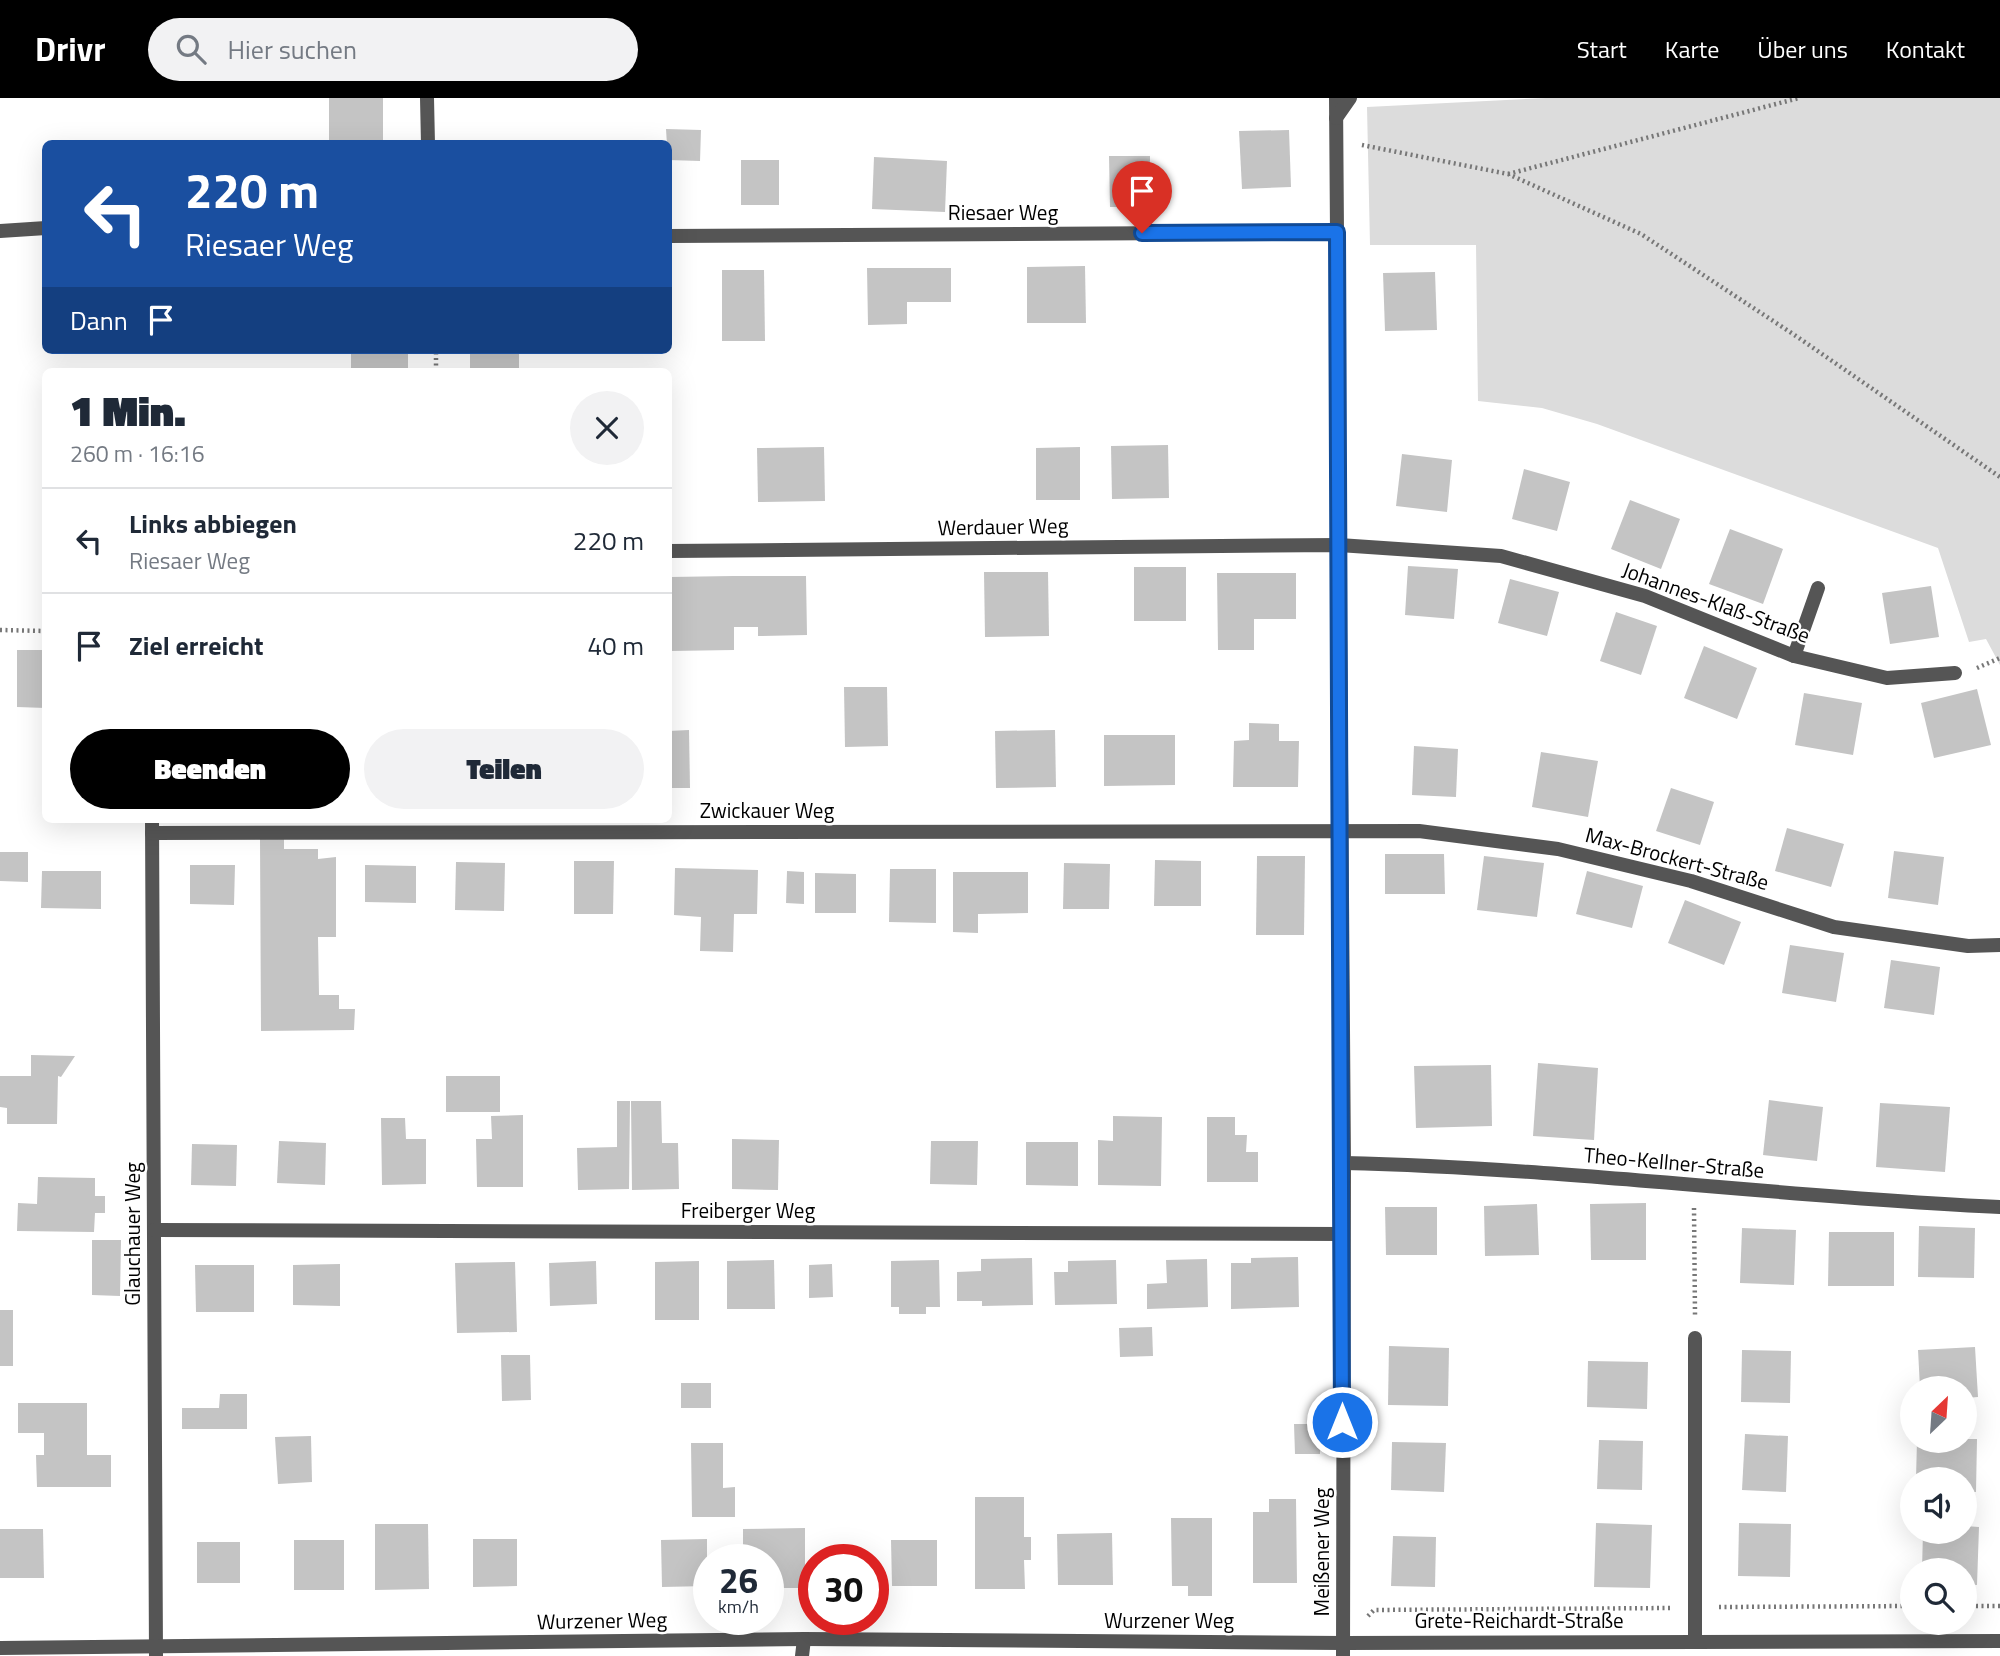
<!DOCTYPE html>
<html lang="de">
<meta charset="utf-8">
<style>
body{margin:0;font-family:"Titillium Web",sans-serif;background:#f2f2f3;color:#1f2937;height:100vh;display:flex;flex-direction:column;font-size:26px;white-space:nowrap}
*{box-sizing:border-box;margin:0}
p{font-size:23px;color:#747a83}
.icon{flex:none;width:38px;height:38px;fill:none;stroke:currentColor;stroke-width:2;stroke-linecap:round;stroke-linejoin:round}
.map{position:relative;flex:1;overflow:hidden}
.details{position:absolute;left:42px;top:270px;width:630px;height:455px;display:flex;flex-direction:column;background:#fff;border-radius:10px;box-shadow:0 7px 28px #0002}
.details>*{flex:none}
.guide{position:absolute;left:42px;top:42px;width:630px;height:214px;border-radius:10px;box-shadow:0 7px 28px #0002;background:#1a4fa0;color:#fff;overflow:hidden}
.needle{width:46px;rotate:25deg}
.buttons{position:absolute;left:1900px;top:1278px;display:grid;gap:14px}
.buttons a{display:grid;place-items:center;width:77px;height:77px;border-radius:50%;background:#fff;box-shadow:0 7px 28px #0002;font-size:35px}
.speed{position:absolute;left:693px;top:1446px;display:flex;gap:14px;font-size:35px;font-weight:700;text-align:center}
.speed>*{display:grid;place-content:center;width:91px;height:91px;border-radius:50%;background:#fff;box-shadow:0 7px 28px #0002;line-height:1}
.speed small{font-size:18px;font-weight:400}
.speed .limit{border:10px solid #d22;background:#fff;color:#111}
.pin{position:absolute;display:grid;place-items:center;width:60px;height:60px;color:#fff;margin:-72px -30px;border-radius:50% 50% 50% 0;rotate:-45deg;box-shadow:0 0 7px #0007}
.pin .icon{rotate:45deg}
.me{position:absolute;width:77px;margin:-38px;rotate:0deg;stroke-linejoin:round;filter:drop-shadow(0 0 5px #0008)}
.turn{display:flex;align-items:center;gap:24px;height:147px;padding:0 28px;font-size:32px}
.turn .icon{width:91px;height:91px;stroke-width:2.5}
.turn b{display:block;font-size:49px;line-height:60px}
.then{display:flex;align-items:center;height:66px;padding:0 28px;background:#0003;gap:14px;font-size:26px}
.round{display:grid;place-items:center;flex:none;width:74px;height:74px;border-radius:37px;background:#f2f2f3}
.head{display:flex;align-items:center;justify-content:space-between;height:119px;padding:0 28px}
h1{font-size:42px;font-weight:800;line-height:52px}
.primary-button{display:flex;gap:14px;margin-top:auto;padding:14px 28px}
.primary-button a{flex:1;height:80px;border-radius:42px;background:#000;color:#fff;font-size:28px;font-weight:800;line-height:80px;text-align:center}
.primary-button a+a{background:#f2f2f3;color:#1f2937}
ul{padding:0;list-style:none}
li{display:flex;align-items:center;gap:21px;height:105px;padding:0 28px;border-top:2px solid #e0e1e3}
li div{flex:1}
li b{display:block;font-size:26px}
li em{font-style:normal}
header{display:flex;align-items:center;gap:42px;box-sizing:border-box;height:98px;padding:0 35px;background:#000;color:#fff}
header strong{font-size:33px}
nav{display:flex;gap:38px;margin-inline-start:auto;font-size:24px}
.search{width:490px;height:63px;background:#f2f2f3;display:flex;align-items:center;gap:18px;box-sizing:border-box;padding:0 24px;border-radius:38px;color:#747a83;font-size:26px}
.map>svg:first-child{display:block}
.green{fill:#dcdcdc}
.building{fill:#c4c4c4}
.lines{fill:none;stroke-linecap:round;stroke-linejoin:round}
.path{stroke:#777;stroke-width:4.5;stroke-dasharray:2 3.5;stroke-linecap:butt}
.lane{stroke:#555;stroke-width:14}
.street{stroke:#555;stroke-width:14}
.route-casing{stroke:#114b97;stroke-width:18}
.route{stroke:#1a73e8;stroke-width:12}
.labels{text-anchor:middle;stroke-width:5;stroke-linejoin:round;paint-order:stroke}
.street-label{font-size:21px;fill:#000;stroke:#fff}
</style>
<header>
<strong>Drivr</strong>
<div class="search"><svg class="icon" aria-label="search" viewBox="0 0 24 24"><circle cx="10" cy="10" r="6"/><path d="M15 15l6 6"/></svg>Hier suchen</div>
<nav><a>Start</a><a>Karte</a><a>Über uns</a><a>Kontakt</a></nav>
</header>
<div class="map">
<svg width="2000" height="1558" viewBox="0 0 2000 1558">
<rect width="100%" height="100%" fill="#fff"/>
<polygon class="green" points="1546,0 2000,0 2000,567 1986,541 1969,544 1938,450 1597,326 1542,310 1478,303 1476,147 1370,147 1367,9"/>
<g class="building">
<rect x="329" y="0" width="54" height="46"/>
<polygon points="666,31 701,32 700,63 668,62"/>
<polygon points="1289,32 1291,89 1242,91 1239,33"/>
<polygon points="1109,58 1150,58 1150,109 1110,109"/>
<polygon points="874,59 947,63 945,114 872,111"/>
<rect x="741" y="62" width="38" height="45"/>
<polygon points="1085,168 1086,225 1027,225 1027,169"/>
<polygon points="867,170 951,170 951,204 907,204 907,226 868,227"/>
<polygon points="722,172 764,172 765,243 722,243"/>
<polygon points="1435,174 1437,232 1385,233 1383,175"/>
<rect x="351" y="252" width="57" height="21"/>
<rect x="470" y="252" width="49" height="21"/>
<polygon points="1168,347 1169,400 1112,401 1111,348"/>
<polygon points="824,349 825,403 758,404 757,350"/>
<polygon points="1080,349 1080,402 1036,402 1036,350"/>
<polygon points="1402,356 1452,362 1447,414 1396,408"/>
<polygon points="1524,371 1570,384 1557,433 1512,421"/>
<polygon points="1630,402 1680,421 1661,471 1611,451"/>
<polygon points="1730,431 1783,451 1763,506 1709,486"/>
<polygon points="1408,468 1458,471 1454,521 1405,517"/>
<rect x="1134" y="469" width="52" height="54"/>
<polygon points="984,474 1048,474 1049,538 985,539"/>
<polygon points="1217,475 1296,475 1296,521 1254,521 1254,552 1218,552"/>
<polygon points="733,478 806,478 807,537 758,538 758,529 734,529 734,552 670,553 670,479"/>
<polygon points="1510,481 1559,494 1547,538 1498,525"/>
<polygon points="1931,488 1939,539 1890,546 1882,495"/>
<polygon points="1616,514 1657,528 1641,577 1600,563"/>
<polygon points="1704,548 1757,570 1737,621 1684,600"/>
<polygon points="17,552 46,552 46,610 17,609"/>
<polygon points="844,589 887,589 888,648 845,649"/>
<polygon points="1977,591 1991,647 1934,660 1921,605"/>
<polygon points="1804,595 1862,605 1853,657 1795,647"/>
<polygon points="1249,625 1279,626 1279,643 1299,643 1298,689 1233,689 1234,643 1249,642"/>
<polygon points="689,632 690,690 668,690 668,633"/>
<polygon points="1055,632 1056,689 996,690 995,633"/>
<polygon points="1104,637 1175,637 1175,687 1104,688"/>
<polygon points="1414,648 1458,651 1456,699 1412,697"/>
<polygon points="1541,654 1598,663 1588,719 1532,709"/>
<polygon points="1671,690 1714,704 1700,747 1656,733"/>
<polygon points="1787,730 1844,746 1831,789 1775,773"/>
<polygon points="284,740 284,751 318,751 318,761 336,759 336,839 318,839 319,897 339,897 339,911 355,911 354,932 261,933 260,741"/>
<polygon points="1894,753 1944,759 1938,807 1888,800"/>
<polygon points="0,754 28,754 28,784 0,783"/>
<polygon points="1385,756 1444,756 1445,796 1385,796"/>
<polygon points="1257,758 1305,758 1304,837 1256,837"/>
<polygon points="1484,758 1544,765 1537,819 1477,812"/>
<polygon points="1155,762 1201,763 1201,808 1154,808"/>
<polygon points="574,763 614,763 613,816 574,816"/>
<polygon points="456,764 505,765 504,813 455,812"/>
<polygon points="1064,765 1110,766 1109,811 1063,811"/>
<polygon points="190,767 235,767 234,807 190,806"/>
<polygon points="365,767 416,768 416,805 365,804"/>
<polygon points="675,770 758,772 757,816 734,816 733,854 700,853 701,819 674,817"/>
<polygon points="890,771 936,771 936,825 889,824"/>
<polygon points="42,773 101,773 101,811 41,810"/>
<polygon points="787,773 804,774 804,806 786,805"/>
<polygon points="1587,773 1643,788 1632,830 1576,816"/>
<polygon points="953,774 1028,774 1028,815 978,816 978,835 953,834"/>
<polygon points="815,775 856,776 856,815 815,815"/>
<polygon points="1685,802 1741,824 1724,867 1668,845"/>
<polygon points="1790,847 1844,855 1836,904 1782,895"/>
<polygon points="1891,862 1940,869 1934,917 1884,910"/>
<polygon points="31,957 75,958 61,979 58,978 57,1026 7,1026 7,1010 0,1009 0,978 31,978"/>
<polygon points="1538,965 1598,970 1594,1042 1533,1038"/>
<polygon points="1491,967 1492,1028 1416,1030 1414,968"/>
<rect x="446" y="978" width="54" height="36"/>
<polygon points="1769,1002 1823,1009 1817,1063 1763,1057"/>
<polygon points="617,1003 630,1003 629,1091 578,1092 577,1050 617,1049"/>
<polygon points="631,1003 661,1003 662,1045 678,1045 679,1091 632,1092"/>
<polygon points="1880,1005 1950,1009 1945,1074 1876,1069"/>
<polygon points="523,1017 523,1089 477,1089 476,1041 492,1041 491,1018"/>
<polygon points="1113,1018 1162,1019 1161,1088 1098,1087 1098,1042 1113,1043"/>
<polygon points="1207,1019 1235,1019 1235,1037 1247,1037 1246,1054 1258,1054 1258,1084 1207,1084"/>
<polygon points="381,1020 405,1020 406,1041 426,1041 426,1086 382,1087"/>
<polygon points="732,1041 779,1042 778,1092 732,1091"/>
<polygon points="279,1043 326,1045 325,1087 277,1085"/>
<polygon points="931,1043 978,1043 977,1087 930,1086"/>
<polygon points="1026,1044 1078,1044 1078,1088 1026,1087"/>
<polygon points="192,1046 237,1047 236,1088 191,1087"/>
<polygon points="38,1079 95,1080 95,1098 105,1098 105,1115 95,1115 94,1134 17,1133 18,1105 37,1106"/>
<polygon points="1646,1105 1646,1162 1591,1162 1590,1106"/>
<polygon points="1537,1106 1539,1157 1485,1158 1484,1108"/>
<polygon points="1385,1109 1437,1109 1437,1157 1386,1157"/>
<polygon points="1919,1128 1975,1130 1974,1180 1918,1179"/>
<polygon points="1742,1130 1796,1132 1794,1187 1740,1185"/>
<polygon points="1829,1134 1894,1134 1894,1188 1828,1188"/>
<polygon points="92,1142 121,1142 120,1198 92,1197"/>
<polygon points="1298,1159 1299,1209 1231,1211 1231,1165 1251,1165 1251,1160"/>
<polygon points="1032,1160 1033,1207 982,1208 982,1203 957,1203 957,1174 981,1173 981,1161"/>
<polygon points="1207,1161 1208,1209 1147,1211 1147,1186 1167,1185 1166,1162"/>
<polygon points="774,1162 775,1211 727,1211 727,1163"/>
<polygon points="939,1162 940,1209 926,1209 926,1216 899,1216 899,1209 891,1209 891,1163"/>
<polygon points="1116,1162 1117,1206 1055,1207 1054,1174 1068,1174 1068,1163"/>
<polygon points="596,1163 597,1206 550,1208 549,1165"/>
<polygon points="699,1163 699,1222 655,1222 655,1164"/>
<polygon points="515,1164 517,1234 457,1235 455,1165"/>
<polygon points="340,1166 340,1208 293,1207 293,1167"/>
<polygon points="832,1166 833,1199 809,1200 809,1167"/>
<polygon points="195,1167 254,1167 254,1214 196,1214"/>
<rect x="0" y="1212" width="13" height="56"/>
<polygon points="1152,1229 1153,1258 1120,1259 1119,1230"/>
<polygon points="1389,1248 1449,1250 1448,1308 1388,1307"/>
<polygon points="1975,1249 1978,1299 1965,1300 1965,1290 1920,1290 1918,1252"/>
<polygon points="1742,1252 1791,1253 1790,1305 1741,1304"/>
<polygon points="501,1257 530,1257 531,1302 502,1303"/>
<polygon points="1588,1263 1648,1264 1647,1311 1587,1309"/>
<rect x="681" y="1285" width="30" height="25"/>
<polygon points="220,1296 247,1296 247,1331 182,1331 182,1310 219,1310"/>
<polygon points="18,1305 87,1305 87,1357 111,1357 111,1389 37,1389 36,1357 44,1357 44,1335 18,1335"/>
<polygon points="1294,1326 1320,1326 1320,1356 1295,1356"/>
<polygon points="1745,1336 1788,1338 1786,1394 1742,1392"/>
<polygon points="311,1338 312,1384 278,1386 275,1339"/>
<polygon points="1965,1341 1977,1341 1976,1394 1965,1394 1965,1381 1916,1381 1917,1342"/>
<polygon points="1599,1342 1643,1343 1642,1392 1597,1391"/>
<polygon points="1392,1344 1446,1345 1444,1394 1391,1392"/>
<polygon points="691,1345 723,1345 723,1390 735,1389 735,1419 692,1419"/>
<polygon points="975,1399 1024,1399 1024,1439 1031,1439 1031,1462 1024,1462 1025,1491 975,1491"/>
<polygon points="1269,1401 1296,1401 1297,1485 1253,1485 1253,1414 1269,1414"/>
<polygon points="1171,1420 1212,1420 1212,1498 1188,1498 1188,1488 1172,1488"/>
<polygon points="1596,1425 1652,1427 1650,1490 1594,1489"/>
<polygon points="1739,1425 1791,1426 1790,1479 1738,1478"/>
<polygon points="375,1426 428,1426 429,1491 375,1492"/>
<polygon points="1965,1428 1979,1429 1977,1487 1965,1486 1965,1472 1922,1472 1923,1433 1965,1433"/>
<polygon points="805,1430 805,1490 768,1490 768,1461 743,1461 743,1431"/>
<polygon points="0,1431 43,1431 44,1480 0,1480"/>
<polygon points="1112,1435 1113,1487 1058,1487 1057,1436"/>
<polygon points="1393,1438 1436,1439 1435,1489 1391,1488"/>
<polygon points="473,1441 517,1441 517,1488 473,1489"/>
<polygon points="707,1441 707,1488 662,1489 661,1442"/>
<rect x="294" y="1442" width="50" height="50"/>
<polygon points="891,1442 937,1442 937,1488 892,1488"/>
<rect x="197" y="1444" width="43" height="41"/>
</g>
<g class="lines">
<g class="path">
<polyline points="1362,47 1508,76 1641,136 1796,238 2000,379"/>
<polyline points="1508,76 1799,0"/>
<polyline points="436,273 436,252"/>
<polyline points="0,532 46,533"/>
<polyline points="1977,570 2000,560"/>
<polyline points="1694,1110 1695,1217"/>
<polyline points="1965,1508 2000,1508"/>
<polyline points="1719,1509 1913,1508"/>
<polyline points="1368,1518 1374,1512 1671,1510"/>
</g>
<polyline class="lane" points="1794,558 1818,490"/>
<g class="street">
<polyline points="427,0 428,46"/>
<polyline points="1336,0 1344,1065 1343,1558"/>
<polyline points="1336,20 1350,0"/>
<polyline points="0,133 46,130"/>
<polyline points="668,138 1337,134"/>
<polyline points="668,453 1339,447 1501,458 1645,498 1794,558 1887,580 1955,575"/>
<polyline points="152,721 156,1558"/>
<polyline points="152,735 1419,733 1558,751 1691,783 1834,829 1968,848 2000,847"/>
<path d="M1344,1065c219,5 437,34 656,44"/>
<polyline points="154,1132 1342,1136"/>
<polyline points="1695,1240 1695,1543"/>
<polyline points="0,1550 804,1541 1343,1545 2000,1543"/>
<polyline points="802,1558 804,1541"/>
</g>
</g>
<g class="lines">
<g class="route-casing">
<polyline id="route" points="1142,135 1337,134 1342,1324"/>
</g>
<use href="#route" class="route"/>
</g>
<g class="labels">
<g class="street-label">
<text x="1003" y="122">Riesaer Weg</text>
<text transform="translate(1003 429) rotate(-1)" y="7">Werdauer Weg</text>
<text transform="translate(1716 505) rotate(20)" y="7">Johannes-Klaß-Straße</text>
<text x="767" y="720">Zwickauer Weg</text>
<text transform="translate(1677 761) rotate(15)" y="7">Max-Brockert-Straße</text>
<text transform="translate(1674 1065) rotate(5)" y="7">Theo-Kellner-Straße</text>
<text x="748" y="1120">Freiberger Weg</text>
<text transform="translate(133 1136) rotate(-90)" y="7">Glauchauer Weg</text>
<text transform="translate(1322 1454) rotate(-90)" y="7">Meißener Weg</text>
<text transform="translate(602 1523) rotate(-1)" y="7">Wurzener Weg</text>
<text x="1169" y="1530">Wurzener Weg</text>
<text x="1519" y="1530">Grete-Reichardt-Straße</text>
</g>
</g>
</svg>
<div class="buttons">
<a><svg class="needle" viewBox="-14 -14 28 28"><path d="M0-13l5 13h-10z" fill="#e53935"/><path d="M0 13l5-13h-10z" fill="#747a83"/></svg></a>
<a><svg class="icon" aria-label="sound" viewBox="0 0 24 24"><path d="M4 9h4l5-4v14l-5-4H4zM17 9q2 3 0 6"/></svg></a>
<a><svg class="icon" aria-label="search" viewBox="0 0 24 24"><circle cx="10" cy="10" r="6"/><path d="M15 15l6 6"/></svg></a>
</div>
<div class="speed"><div>26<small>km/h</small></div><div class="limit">30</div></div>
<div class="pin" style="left:1142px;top:135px;background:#d93025"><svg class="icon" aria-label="arrive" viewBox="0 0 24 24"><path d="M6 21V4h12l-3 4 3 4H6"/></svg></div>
<svg class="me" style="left:1342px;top:1324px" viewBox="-20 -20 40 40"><circle r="17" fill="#1a73e8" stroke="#fff" stroke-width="3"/><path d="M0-11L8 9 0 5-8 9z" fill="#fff"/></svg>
<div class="guide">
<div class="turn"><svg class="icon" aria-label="left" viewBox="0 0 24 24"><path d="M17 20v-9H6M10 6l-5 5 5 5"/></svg><div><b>220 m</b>Riesaer Weg</div></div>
<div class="then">Dann<svg class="icon" aria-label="arrive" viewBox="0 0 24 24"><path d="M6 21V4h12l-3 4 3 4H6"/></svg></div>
</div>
<section class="details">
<div class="head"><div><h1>1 Min.</h1><p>260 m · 16:16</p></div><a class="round"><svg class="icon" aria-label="close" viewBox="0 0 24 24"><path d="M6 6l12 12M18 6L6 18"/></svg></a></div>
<ul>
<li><svg class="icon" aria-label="left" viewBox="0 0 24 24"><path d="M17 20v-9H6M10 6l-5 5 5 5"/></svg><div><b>Links abbiegen</b><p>Riesaer Weg</p></div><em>220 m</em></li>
<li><svg class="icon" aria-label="arrive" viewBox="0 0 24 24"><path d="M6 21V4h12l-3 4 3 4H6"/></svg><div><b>Ziel erreicht</b></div><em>40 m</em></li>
</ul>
<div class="primary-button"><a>Beenden</a><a>Teilen</a></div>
</section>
</div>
